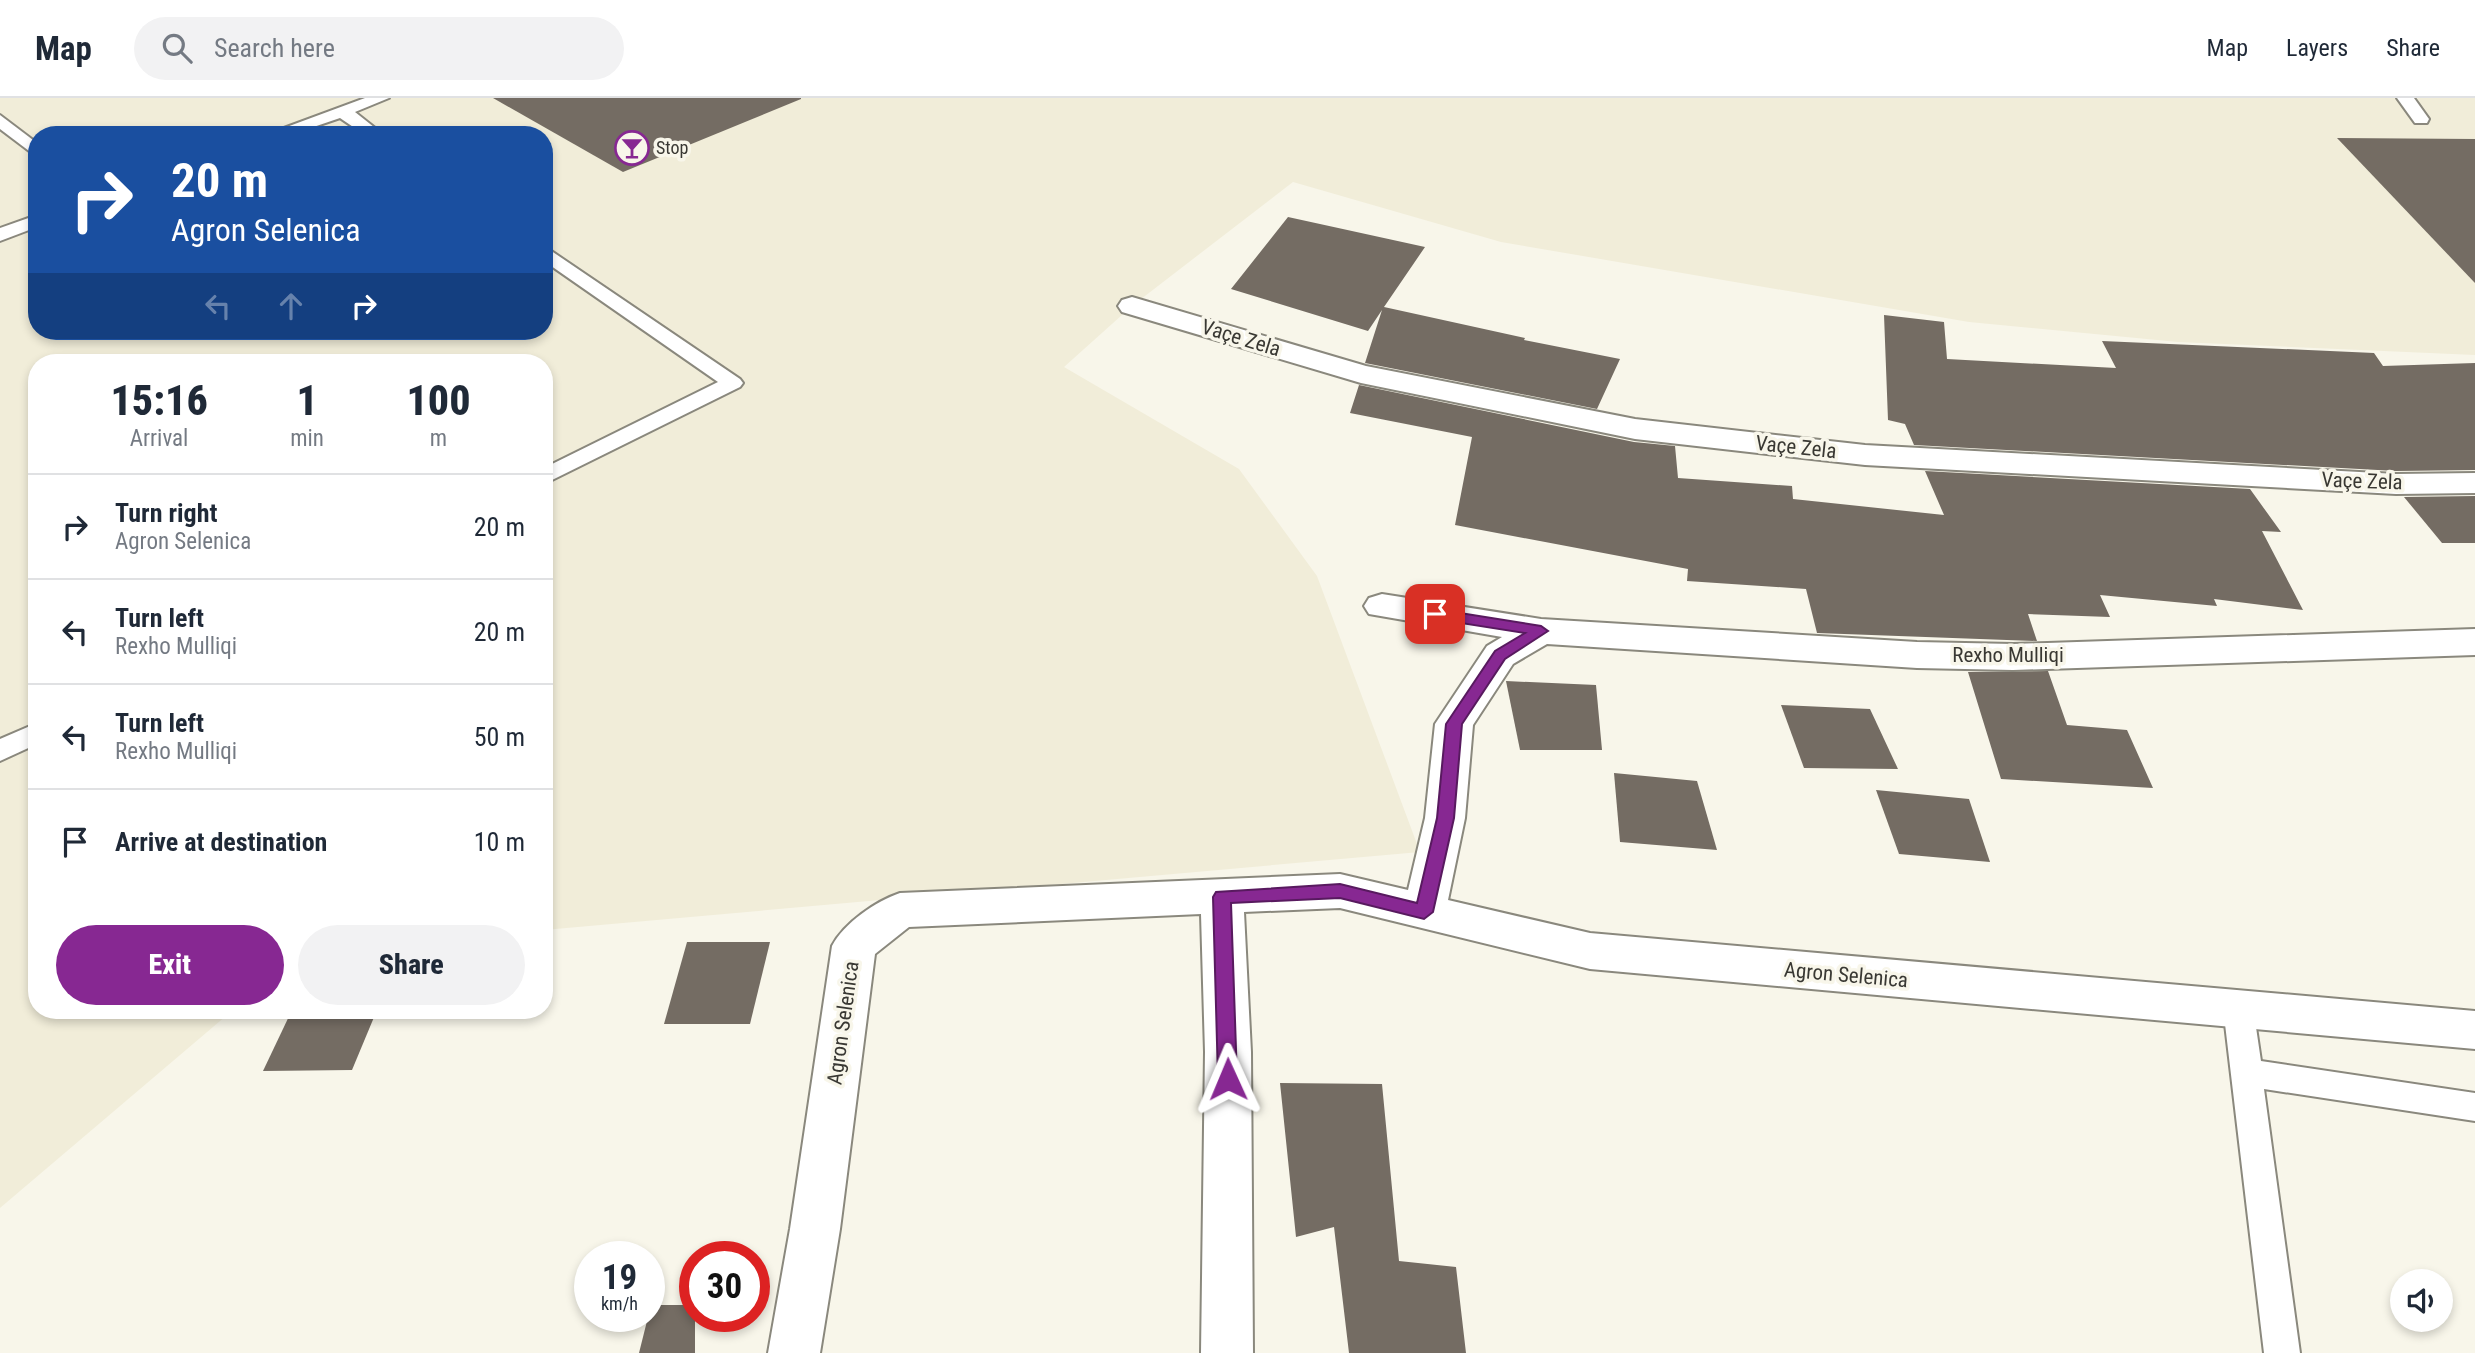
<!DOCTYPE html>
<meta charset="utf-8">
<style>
body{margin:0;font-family:"Roboto Condensed",sans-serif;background:#f2f2f3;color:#1f2937;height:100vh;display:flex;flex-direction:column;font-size:26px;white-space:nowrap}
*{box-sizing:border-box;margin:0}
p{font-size:23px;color:#747a83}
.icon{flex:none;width:38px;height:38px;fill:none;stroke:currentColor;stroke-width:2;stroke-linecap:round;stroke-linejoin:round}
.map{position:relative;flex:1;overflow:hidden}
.panel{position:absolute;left:28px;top:256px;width:525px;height:665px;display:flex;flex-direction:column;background:#fff;border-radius:28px;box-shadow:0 4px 10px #0003}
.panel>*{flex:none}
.top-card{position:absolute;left:28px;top:28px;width:525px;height:214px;border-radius:28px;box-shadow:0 4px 10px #0003;background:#1a4fa0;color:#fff;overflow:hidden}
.fabs{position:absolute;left:2390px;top:1171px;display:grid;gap:14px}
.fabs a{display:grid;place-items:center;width:63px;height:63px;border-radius:50%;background:#fff;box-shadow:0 4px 10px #0003;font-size:35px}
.speed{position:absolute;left:574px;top:1143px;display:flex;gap:14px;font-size:35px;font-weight:700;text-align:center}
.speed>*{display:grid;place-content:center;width:91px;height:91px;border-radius:50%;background:#fff;box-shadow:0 4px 10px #0003;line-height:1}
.speed small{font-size:18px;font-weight:400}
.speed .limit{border:10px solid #d22;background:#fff;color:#111}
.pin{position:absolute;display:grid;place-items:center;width:60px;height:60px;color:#fff;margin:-30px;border-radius:14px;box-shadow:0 4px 10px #0006}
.me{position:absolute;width:77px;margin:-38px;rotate:359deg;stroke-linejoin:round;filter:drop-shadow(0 0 5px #0008)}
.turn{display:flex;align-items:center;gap:24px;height:147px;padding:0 28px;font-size:32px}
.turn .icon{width:91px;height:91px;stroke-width:2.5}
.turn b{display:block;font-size:49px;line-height:60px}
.lanes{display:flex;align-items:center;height:66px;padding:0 28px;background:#0003;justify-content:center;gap:35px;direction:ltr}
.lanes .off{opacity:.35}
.eta{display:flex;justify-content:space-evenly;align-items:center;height:119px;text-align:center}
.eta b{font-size:42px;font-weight:800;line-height:49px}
.action{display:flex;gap:14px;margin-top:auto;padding:14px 28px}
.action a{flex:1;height:80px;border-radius:42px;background:#872892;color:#fff;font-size:28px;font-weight:800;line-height:80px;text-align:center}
.action a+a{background:#f2f2f3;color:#1f2937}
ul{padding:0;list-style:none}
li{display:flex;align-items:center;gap:21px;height:105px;padding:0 28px;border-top:2px solid #e0e1e3}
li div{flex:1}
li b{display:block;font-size:26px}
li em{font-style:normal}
header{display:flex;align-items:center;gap:42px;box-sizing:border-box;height:98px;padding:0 35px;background:#fff;border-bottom:2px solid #e0e1e3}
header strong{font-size:33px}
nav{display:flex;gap:38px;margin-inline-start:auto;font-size:24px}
.search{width:490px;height:63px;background:#f2f2f3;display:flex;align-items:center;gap:18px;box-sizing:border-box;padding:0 24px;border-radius:38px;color:#747a83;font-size:26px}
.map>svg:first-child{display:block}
.built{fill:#f1edd9;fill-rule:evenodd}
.building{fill:#746c63}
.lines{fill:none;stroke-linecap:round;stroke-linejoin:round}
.service-casing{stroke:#8a887d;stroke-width:4}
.minor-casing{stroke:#8a887d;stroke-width:4}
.service{fill:#fff;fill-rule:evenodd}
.minor{fill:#fff;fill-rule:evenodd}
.route{fill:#872892;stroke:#581a5f;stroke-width:2}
.labels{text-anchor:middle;stroke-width:7;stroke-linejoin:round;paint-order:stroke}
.far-poi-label{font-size:18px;fill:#393833;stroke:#f8f6ea;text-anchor:start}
.street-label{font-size:21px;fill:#393833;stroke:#f8f6ea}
</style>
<header>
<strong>Map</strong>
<div class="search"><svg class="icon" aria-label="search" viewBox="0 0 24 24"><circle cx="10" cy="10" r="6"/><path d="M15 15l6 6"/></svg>Search here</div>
<nav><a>Map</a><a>Layers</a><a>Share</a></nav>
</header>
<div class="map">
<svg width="2475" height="1255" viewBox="0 0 2475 1255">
<rect width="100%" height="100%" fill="#f8f6ea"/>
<path class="built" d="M0,0h2475v257l-297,-13 -209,-20 -468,-80 -208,-60 -161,124 -68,61 175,102 78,107 103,276 -876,78v-568h-507v648h196l-233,198zM37,37h507v196h-507z"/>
<g class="building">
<polygon points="493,0 801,0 801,1 623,74"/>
<polygon points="2337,40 2475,41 2475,185"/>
<polygon points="1288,119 1425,149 1384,209 1525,240 1524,242 1620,261 1597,311 1365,265 1382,212 1368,233 1231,191"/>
<polygon points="1884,217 1944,224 1947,261 2116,270 2102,243 2374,255 2383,268 2475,265 2475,372 2396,373 1914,347 1905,326 1888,322"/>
<polygon points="1359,287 1634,344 1675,348 1678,380 1792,388 1793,401 1944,417 1925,373 2250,391 2281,434 2262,433 2303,512 2214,501 2217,508 2100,497 2110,519 2028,516 2037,543 1817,535 1806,491 1687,483 1688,471 1455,427 1472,339 1350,315"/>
<polygon points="2475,398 2475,445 2442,445 2404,399"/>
<polygon points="2048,573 2067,627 2127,632 2153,690 2001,681 1968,574"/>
<polygon points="1506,583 1596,587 1602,652 1520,652"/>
<polygon points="1781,607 1870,611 1898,671 1804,670"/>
<polygon points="1614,675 1697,683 1717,752 1620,744"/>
<polygon points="1876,692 1969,701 1990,764 1899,756"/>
<polygon points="687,844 770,844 750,926 664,926"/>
<polygon points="292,912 377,912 352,972 263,973"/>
<polygon points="1280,985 1382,986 1399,1163 1456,1169 1466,1255 1349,1255 1334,1129 1296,1139"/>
<polygon points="651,1207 695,1207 695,1255 639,1255"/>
</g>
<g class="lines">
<g class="service-casing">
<g id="service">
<polygon points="365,0 389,0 355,14 384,37 365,37 340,20 290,37 265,37"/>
<polygon points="2397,0 2414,0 2429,21 2427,25 2415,25"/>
<polygon points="0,17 37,45 37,59 0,31"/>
<polygon points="37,117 37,129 0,143 0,130"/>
<polygon points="544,148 740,281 743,285 740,289 544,386 544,370 718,284 544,163"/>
<polygon points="37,625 37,646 0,663 0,641"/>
<polygon points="2238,896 2249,900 2253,909 2261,963 2475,995 2475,1023 2264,991 2300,1255 2264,1255 2223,909 2227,900"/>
</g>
</g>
<g class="minor-casing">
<g id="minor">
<polygon points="1132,199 1366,268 1635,321 1865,347 2396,376 2475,375 2475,395 2396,396 1865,367 1635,341 1361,285 1122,214 1118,208 1122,202"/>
<path d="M1382,496l159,25 376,23 96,2 462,-15v26l-462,15 -96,-2 -370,-24 -34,20 -40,61 -8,93 -17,82 142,33 885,78v38l-885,-80 -250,-61 -96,4 7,140 2,301h-52l4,-301 -4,-138 -292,13 -34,27 -35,275 -20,124h-52l22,-124 42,-283c12,-23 44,-45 68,-53l440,-19 68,16 17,-72 10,-94 52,-78 15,-9 -133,-23 -5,-8 5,-8z"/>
</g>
</g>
<use href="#service" class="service"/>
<use href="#minor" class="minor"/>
</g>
<polygon class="route" points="1435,511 1541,528 1548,533 1505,561 1462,626 1454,720 1433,814 1424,821 1340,800 1231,805 1237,981 1234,987 1228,990 1221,987 1218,981 1213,799 1216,794 1340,786 1417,805 1437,720 1446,626 1495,553 1525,535 1429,520 1429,513"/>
<defs>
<g id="bar-ring" transform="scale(1.75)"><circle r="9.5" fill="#f8f6ea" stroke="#872892" stroke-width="1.5"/><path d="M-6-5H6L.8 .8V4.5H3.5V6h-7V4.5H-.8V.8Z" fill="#872892"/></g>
</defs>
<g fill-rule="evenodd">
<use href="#bar-ring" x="632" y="50"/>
</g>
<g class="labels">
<g class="far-poi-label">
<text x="656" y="56">Stop</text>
</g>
<g class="street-label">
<text transform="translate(1241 240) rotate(17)" y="7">Vaçe Zela</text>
<text transform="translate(1796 349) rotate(6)" y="7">Vaçe Zela</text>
<text transform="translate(2362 383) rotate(2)" y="7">Vaçe Zela</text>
<text x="2008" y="564">Rexho Mulliqi</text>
<text transform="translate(1846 877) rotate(5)" y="7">Agron Selenica</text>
<text transform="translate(843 925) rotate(-82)" y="7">Agron Selenica</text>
</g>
</g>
</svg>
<div class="fabs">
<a><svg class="icon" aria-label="sound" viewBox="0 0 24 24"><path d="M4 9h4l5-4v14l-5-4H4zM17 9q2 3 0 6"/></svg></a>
</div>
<div class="speed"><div>19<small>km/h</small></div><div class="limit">30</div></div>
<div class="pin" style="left:1435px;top:516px;background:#d93025"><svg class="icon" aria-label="arrive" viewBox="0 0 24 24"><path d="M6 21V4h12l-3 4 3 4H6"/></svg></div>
<svg class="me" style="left:1228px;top:981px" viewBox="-20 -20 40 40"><path d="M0-17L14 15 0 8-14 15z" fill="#872892" stroke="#fff" stroke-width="4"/></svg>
<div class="top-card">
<div class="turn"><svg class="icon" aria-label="right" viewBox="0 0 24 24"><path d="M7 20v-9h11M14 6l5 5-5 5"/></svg><div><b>20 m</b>Agron Selenica</div></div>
<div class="lanes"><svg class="icon off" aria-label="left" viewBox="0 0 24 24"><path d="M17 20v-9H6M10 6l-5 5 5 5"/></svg><svg class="icon off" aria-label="ahead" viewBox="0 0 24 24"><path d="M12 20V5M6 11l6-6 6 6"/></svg><svg class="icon" aria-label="right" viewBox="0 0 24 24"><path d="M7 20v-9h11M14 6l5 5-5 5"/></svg></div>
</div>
<section class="panel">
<div class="eta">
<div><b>15:16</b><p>Arrival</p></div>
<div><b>1</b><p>min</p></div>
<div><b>100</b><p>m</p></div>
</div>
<ul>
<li><svg class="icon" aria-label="right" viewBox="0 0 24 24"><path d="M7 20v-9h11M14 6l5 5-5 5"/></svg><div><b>Turn right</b><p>Agron Selenica</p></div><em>20 m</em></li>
<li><svg class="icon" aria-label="left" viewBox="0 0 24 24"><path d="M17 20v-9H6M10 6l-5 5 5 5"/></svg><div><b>Turn left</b><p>Rexho Mulliqi</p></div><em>20 m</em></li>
<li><svg class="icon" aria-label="left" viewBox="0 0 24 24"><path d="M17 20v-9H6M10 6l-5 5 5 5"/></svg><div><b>Turn left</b><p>Rexho Mulliqi</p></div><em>50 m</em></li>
<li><svg class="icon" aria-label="arrive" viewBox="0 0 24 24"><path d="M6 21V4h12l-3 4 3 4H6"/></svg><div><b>Arrive at destination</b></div><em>10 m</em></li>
</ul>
<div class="action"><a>Exit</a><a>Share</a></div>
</section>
</div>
